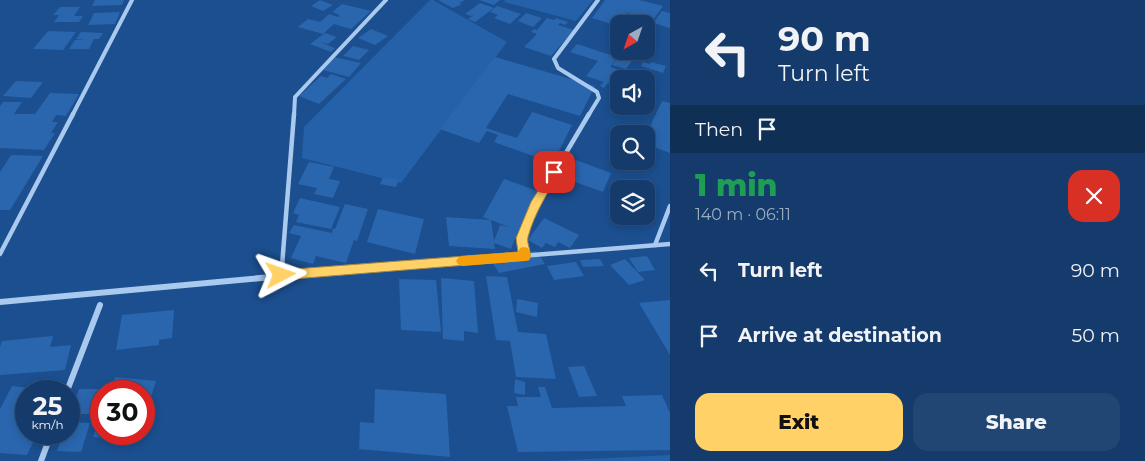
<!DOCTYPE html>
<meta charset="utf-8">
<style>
body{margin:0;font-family:Montserrat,sans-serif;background:#214673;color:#f1f3f6;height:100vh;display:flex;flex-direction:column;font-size:19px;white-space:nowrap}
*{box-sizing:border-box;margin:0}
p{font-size:16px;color:#9dadc1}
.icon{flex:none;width:28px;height:28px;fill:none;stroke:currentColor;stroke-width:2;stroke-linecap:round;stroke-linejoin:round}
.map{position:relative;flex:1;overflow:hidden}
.drawer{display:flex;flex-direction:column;background:#143b6b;width:475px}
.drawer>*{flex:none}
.guide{background:#143b6b;color:#f1f3f6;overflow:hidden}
.needle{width:32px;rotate:220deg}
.controls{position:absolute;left:610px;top:15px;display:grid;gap:10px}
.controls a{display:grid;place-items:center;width:45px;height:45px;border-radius:10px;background:#143b6b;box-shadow:0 2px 8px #0003,0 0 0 1px #33557e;font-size:25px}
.speed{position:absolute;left:15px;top:380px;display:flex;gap:10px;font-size:25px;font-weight:700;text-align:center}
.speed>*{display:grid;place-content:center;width:65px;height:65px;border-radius:50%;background:#143b6b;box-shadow:0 2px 8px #0003,0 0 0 1px #33557e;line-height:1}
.speed small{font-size:12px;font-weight:400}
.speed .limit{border:8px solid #d22;background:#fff;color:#111}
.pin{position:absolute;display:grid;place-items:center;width:42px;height:42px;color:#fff;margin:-21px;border-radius:10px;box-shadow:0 2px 8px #0006}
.me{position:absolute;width:55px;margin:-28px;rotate:86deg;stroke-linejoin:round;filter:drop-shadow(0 0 4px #0008)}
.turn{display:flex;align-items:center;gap:18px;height:105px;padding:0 25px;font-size:22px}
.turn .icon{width:65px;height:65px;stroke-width:2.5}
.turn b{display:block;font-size:35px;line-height:42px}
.then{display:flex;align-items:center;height:48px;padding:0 25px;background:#0003;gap:10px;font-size:19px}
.round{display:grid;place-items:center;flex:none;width:52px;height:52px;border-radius:15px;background:#214673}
.headline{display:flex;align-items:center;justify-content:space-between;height:85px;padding:0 25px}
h1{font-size:30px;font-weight:800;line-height:38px;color:#1e9e55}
.primary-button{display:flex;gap:10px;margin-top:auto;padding:10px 25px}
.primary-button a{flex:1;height:58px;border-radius:15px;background:#ffd166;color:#111;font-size:20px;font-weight:800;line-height:58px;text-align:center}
.primary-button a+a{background:#214673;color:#f1f3f6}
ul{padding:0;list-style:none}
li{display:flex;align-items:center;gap:15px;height:65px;padding:0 25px}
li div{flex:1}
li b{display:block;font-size:19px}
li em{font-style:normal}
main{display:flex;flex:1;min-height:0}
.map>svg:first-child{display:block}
.green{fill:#2461a8}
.building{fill:#2a66ad;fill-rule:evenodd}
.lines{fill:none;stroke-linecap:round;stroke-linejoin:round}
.street-far2{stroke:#a9c9ee;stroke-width:4}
.street-far1{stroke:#a9c9ee;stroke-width:4.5}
.street{stroke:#a9c9ee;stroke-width:6}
.route{fill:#ffd166;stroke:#a68842}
.slow{fill:#f59e0b}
</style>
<main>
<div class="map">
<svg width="670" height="461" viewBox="0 0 670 461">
<rect width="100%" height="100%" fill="#1b4f8f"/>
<g class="green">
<polygon points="430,0 433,0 507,42 401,183 302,158 304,127"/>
<polygon points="505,0 593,0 576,21 504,2"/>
<polygon points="670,455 670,461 549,461"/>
</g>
<g class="building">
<polygon points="95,0 124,0 122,5 92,6"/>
<polygon points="320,0 333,5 323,11 311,6"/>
<polygon points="438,0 465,0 459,3 462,4 453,8"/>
<polygon points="479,0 500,0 494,5"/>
<polygon points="605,0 639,0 663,6 653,20 624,12 628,14 618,26 592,18"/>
<polygon points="480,3 494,8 475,22 468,19 474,15 471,16 465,14"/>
<polygon points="342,4 371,11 351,29 334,24 323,34 298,27 308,19 320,22 329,14 338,17 340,15 332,12"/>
<polygon points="497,6 521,14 510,24 494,18 498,15 490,12"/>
<polygon points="60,7 80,7 74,16 83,16 79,22 54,22 59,15 53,15"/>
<polygon points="662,11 670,13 670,28 653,23"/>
<polygon points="120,12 115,24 88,25 94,13"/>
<polygon points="526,13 542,18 533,27 518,21"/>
<polygon points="547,18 554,20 556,18 568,22 565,25 560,23 558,25 574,30 551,56 524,47 537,34 531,32 534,29 537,30"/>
<polygon points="638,19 653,24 646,33 646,24 628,24 631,20 636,21"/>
<polygon points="617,26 619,27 619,40 608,37"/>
<polygon points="371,29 388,36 375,45 358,38"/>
<polygon points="48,31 76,32 63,50 33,49"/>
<polygon points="81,32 103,33 99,39 94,39 89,49 69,49 75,40 85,39 76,39"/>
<polygon points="325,33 337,37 328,44 320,42 335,48 331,52 310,44"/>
<polygon points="577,44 617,57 610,67 626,72 621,79 619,79 616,86 608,83 604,88 600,86 604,82 586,76 598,61 570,52"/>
<polygon points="353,46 369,50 359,60 343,56"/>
<polygon points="619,55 633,59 626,69 612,65"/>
<polygon points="334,57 361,63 349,77 323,70"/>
<polygon points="495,57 595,86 580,116 508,94 486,128 517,138 532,112 572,125 553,163 494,142 498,135 487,131 479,143 440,129"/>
<polygon points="643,62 650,64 651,62 666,66 663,73 641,66"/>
<polygon points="331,74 346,79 319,104 299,96 321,76 327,78"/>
<polygon points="16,81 43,82 31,98 3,96"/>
<polygon points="50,93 79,94 66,116 56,115 52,122 58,122 51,133 55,133 44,150 0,148 0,106 3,102 22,102 14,114 35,114"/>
<polygon points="662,101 670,103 670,153 646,144 646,135"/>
<polygon points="11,155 43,156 10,210 0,210 0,172"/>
<polygon points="576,160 611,173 603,192 567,179"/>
<polygon points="309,162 334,167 329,179 340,181 333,198 314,194 317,188 298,184"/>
<polygon points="383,177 399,180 396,187 380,184"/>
<path d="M504,179l34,12 -20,40 -7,18 -17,-6 1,6 -46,-3 -3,-29 44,3 -7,-3zM491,220l18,7 -9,-2 -6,16z"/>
<polygon points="300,198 340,207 331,229 296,222 299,215 293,213"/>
<polygon points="345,204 368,209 357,241 354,240 346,263 316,256 313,264 291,258 301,236 289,233 294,225 332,233 333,228 335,229"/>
<polygon points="378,209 424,219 415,254 367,242"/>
<polygon points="544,218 579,235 570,248 558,242 555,247 546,243 542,248 528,240"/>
<polygon points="536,251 545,264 499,273 491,260"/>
<polygon points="647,256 655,270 638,272 629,258"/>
<polygon points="600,259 604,266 583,267 580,260"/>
<polygon points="625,259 641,276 645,280 629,285 610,265"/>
<polygon points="576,262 584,276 554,280 547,266"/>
<polygon points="486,276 507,277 518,332 546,334 556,379 516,377 510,341 496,340"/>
<polygon points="441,278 474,281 478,333 464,331 464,341 443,339"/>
<polygon points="399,279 436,280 441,332 401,330"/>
<polygon points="517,299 538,303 537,317 516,312"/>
<polygon points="670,300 670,355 639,303"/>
<polygon points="174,310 172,338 159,340 159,345 116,350 122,315"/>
<polygon points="53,336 50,347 71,345 65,370 0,375 0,347 2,341"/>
<polygon points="584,366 597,396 579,397 568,367"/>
<polygon points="115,377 156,381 144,418 144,391 110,391"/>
<polygon points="515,379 525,382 525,395 514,393"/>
<polygon points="12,386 48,390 26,391 26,434 37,434 27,455 0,453 0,409"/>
<polygon points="538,387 545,387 552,408 626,406 622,396 662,395 670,413 670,450 518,452 507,406 518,406 516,397 541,397"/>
<polygon points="79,389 101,389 93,414 70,414"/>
<polygon points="375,389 446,394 450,457 359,449 360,422 374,423"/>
<polygon points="101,416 101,434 139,434 137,441 93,437"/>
<polygon points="69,422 90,423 81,452 57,451 63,434 69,434"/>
</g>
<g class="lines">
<g class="street-far2">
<polyline points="72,116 132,0"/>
<polyline points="294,116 295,97 386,0"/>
<polyline points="588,116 599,98 597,92 558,68 554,59 598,0"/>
</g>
<g class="street-far1">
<polyline points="655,245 670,206"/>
<polyline points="0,254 73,114"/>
<polyline points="525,256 521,238 537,202 589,114"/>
<polyline points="282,266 294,114"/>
<polyline points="397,266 670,244"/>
</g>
<g class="street">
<polyline points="281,275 282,264"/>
<polyline points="0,302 413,264"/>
<polyline points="67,391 100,305"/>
<polyline points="41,461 51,434"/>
</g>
</g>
<path class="route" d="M554,169l6,3c-12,20 -26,42 -32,65 -2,7 5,15 1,23l-248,20 -4,-2 -2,-3 2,-3 4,-2 237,-18 -2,-14 15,-36 20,-32z"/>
<polygon class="slow" points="524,247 528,248 531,256 529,260 525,261 462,266 458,264 456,261 458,258 462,256 518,252 520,248"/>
</svg>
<div class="controls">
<a><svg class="needle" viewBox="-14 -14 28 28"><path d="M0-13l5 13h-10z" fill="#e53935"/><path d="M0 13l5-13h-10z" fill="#9dadc1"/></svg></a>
<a><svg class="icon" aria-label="sound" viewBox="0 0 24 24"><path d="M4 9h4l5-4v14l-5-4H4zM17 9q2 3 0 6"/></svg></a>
<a><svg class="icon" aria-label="search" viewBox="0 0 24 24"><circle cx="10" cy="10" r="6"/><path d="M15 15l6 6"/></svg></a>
<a><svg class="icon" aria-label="layers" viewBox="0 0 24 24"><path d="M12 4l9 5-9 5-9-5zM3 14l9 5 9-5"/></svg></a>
</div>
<div class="speed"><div>25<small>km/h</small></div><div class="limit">30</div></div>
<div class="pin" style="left:554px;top:172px;background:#d93025"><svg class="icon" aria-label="arrive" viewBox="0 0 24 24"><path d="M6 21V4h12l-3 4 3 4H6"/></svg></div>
<svg class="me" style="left:281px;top:275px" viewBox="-20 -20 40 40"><path d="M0-17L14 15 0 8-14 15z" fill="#ffd166" stroke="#fff" stroke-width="4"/></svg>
</div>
<section class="drawer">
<div class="guide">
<div class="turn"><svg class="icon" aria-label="left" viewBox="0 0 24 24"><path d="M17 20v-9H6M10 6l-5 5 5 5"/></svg><div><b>90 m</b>Turn left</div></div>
<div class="then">Then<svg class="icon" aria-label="arrive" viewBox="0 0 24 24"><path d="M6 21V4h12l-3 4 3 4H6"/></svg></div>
</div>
<div class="headline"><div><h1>1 min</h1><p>140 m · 06:11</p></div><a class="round" style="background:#d93025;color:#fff"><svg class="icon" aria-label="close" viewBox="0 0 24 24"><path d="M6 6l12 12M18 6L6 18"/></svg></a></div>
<ul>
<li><svg class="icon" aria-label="left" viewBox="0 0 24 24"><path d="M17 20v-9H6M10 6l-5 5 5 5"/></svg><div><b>Turn left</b></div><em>90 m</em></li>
<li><svg class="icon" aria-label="arrive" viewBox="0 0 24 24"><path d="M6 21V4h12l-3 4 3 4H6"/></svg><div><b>Arrive at destination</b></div><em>50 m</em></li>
</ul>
<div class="primary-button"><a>Exit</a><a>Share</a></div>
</section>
</main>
